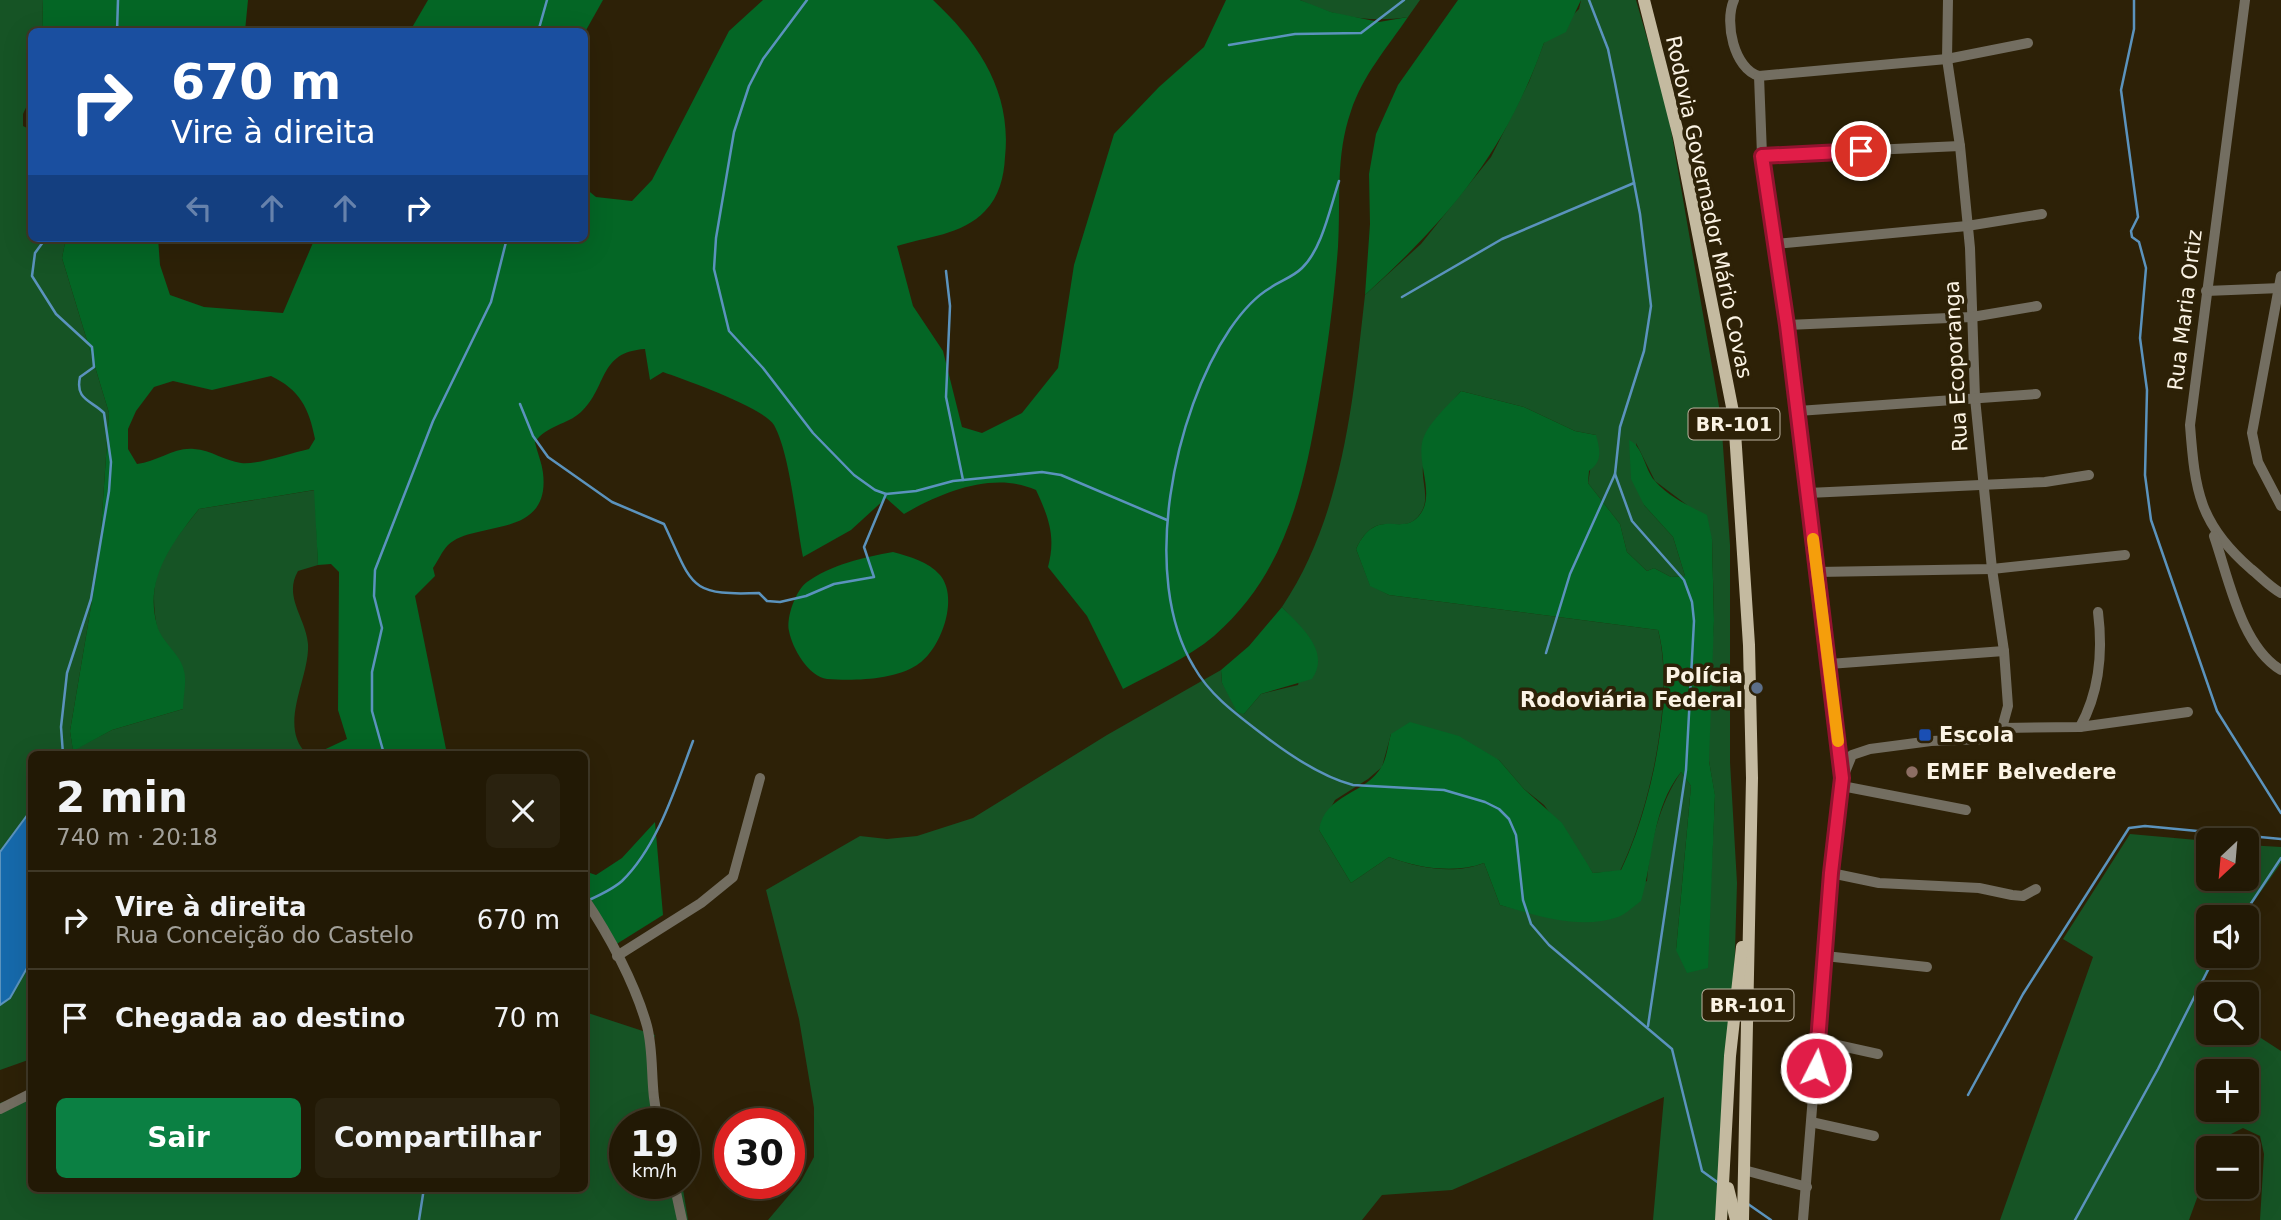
<!DOCTYPE html>
<html lang="pt">
<meta charset="utf-8">
<style>
body{margin:0;font-family:"DejaVu Sans",sans-serif;background:#2a220f;color:#f1f3f6;height:100vh;display:flex;flex-direction:column;font-size:26px;white-space:nowrap}
*{box-sizing:border-box;margin:0}
p{font-size:23px;color:#a2a09a}
.icon{flex:none;width:38px;height:38px;fill:none;stroke:currentColor;stroke-width:2;stroke-linecap:round;stroke-linejoin:round}
.map{position:relative;flex:1;overflow:hidden}
.sheet{position:absolute;left:28px;top:751px;width:560px;height:441px;display:flex;flex-direction:column;background:#221905;border-radius:10px;box-shadow:0 7px 28px #0002,0 0 0 2px #3f3827}
.sheet>*{flex:none}
.banner{position:absolute;left:28px;top:28px;width:560px;height:214px;border-radius:10px;box-shadow:0 7px 28px #0002,0 0 0 2px #3f3827;background:#1a4fa0;color:#fff;overflow:hidden}
.needle{width:46px;rotate:206deg}
.fabs{position:absolute;left:2196px;top:828px;display:grid;gap:14px}
.fabs a{display:grid;place-items:center;width:63px;height:63px;border-radius:10px;background:#221905;box-shadow:0 7px 28px #0002,0 0 0 2px #3f3827;font-size:35px}
.speed{position:absolute;left:609px;top:1108px;display:flex;gap:14px;font-size:35px;font-weight:700;text-align:center}
.speed>*{display:grid;place-content:center;width:91px;height:91px;border-radius:50%;background:#221905;box-shadow:0 7px 28px #0002,0 0 0 2px #3f3827;line-height:1}
.speed small{font-size:18px;font-weight:400}
.speed .limit{border:10px solid #d22;background:#fff;color:#111}
.pin{position:absolute;display:grid;place-items:center;width:60px;height:60px;color:#fff;margin:-30px;border:4px solid #fff;border-radius:50%;box-shadow:0 2px 7px #0007}
.me{position:absolute;width:77px;margin:-38px;rotate:5deg;stroke-linejoin:round;filter:drop-shadow(0 0 5px #0008)}
.turn{display:flex;align-items:center;gap:24px;height:147px;padding:0 28px;font-size:32px}
.turn .icon{width:91px;height:91px;stroke-width:2.5}
.turn b{display:block;font-size:49px;line-height:60px}
.lanes{display:flex;align-items:center;height:66px;padding:0 28px;background:#0003;justify-content:center;gap:35px;direction:ltr}
.lanes .off{opacity:.35}
.round{display:grid;place-items:center;flex:none;width:74px;height:74px;border-radius:10px;background:#2a220f}
.head{display:flex;align-items:center;justify-content:space-between;height:119px;padding:0 28px}
h1{font-size:42px;font-weight:800;line-height:52px}
.cta{display:flex;gap:14px;margin-top:auto;padding:14px 28px}
.cta a{flex:1;height:80px;border-radius:10px;background:#0b8043;color:#fff;font-size:28px;font-weight:800;line-height:80px;text-align:center}
.cta a+a{background:#2a220f;color:#f1f3f6}
ul{padding:0;list-style:none}
li{display:flex;align-items:center;gap:21px;height:98px;padding:0 28px;border-top:2px solid #3f3827}
li div{flex:1}
li b{display:block;font-size:26px}
li em{font-style:normal}
.map>svg:first-child{display:block}
.green{fill:#165425;fill-rule:evenodd}
.forest{fill:#046625;fill-rule:evenodd}
.water{fill:#166aac;stroke:#5b93bd;stroke-width:2}
.lines{fill:none;stroke-linecap:round;stroke-linejoin:round}
.stream{stroke:#5b93bd;stroke-width:2.5}
.minor{stroke:#736e61;stroke-width:10}
.major{stroke:#c4baa0;stroke-width:12}
.route-casing{stroke:#92132f;stroke-width:18}
.route{stroke:#e11d48;stroke-width:12}
.slow{stroke:#f59e0b;stroke-width:12}
.service-dot{fill:#5c6f8a;stroke:#2d2107;stroke-width:2.5}
.transit-dot{fill:#1a4fb4;stroke:#2d2107;stroke-width:2.5}
.education-dot{fill:#8d6e63;stroke:#2d2107;stroke-width:2.5}
.labels{text-anchor:middle;stroke-width:7;stroke-linejoin:round;paint-order:stroke}
.shield{fill:#2d2107;stroke:#bdb4a2;stroke-width:2}
.shield-label{font-size:19px;font-weight:bold;fill:#fbf3e4}
.street-label{font-size:21px;fill:#fbf3e4;stroke:#2d2107}
.poi-label{font-size:21px;font-weight:bold;fill:#fbf3e4;stroke:#2d2107;text-anchor:start}
</style>
<div class="map">
<svg width="2281" height="1220" viewBox="0 0 2281 1220">
<rect width="100%" height="100%" fill="#2d2107"/>
<g class="green">
<path d="M0,0h43l-1,31 -10,1 -1,65 -8,17v12l8,4 1,108h34l-4,20 47,155 -10,146 -29,172 3,19 39,-20 71,-21c-14,-44 -43,-102 -21,-147 9,-20 24,-36 37,-53l116,-19 3,75 -20,6c-15,26 8,47 10,73 2,34 -31,82 -1,110h-275l-1,56 -31,42z"/>
<path d="M1300,0h120l-12,17c-37,6 -73,0 -108,-17z"/>
<path d="M1581,0h55l31,107 54,311 9,127v217l7,121 -10,337h-74l11,-123 -212,93 -70,5 -20,25h-594l33,-39 13,-24v-49l-15,-89 -33,-129 94,-54 27,3 30,-3 56,-18 134,-83 114,-65 1,13 22,31 17,-20 37,-9 10,-49 -26,-29c61,-91 71,-206 83,-312l56,-51 70,-87 38,-75 15,-39 35,-34zM1461,391l63,16 51,24 21,4 -8,48 32,41 7,28 20,19 7,-3 17,9 14,-1 -12,-39 -29,-32 -8,-62 19,38 32,24 25,34 2,81 -6,103 1,38 6,35 -4,83 -35,71 15,-164 -10,-14c-22,33 -31,71 -34,109l-91,38 -56,-14 -16,-42c-30,12 -66,5 -95,-6l-38,26 -32,-53 16,-30 33,-21 14,-12 9,-33 108,26 25,29 20,16 49,68 27,-2c30,-61 55,-175 38,-241l-269,-35 -19,-10 -14,-36c22,-46 46,-9 64,-35 11,-15 1,-31 3,-48 4,-33 17,-51 38,-75z"/>
<path d="M2130,834l78,7v37h39v-33l34,2v16l-38,54h-35v39h9l-21,40 12,8v28h39v-3l34,22v169h-21l4,-66 -4,-18 -17,-8 -14,7 -9,13h-12v20l-19,52h-189l93,-263 -30,-18zM2208,1071h39v39h-39z"/>
<polygon points="31,961 31,1059 0,1070 0,1005 10,998"/>
<polygon points="585,1012 655,1035 650,1052 663,1123 625,1124 625,1183 682,1183 688,1220 0,1220 0,1103 31,1092 32,1188 584,1188"/>
</g>
<g class="forest">
<polygon points="43,0 248,0 245,31 42,32"/>
<polygon points="428,0 603,0 585,32 410,31"/>
<path d="M763,0h170c46,43 79,92 72,157 -1,20 -6,40 -20,54 -22,24 -60,26 -88,35l16,60 30,45 19,76 20,6 40,-20 36,-45 16,-103 40,-131 45,-47 45,-40 22,-47h74l31,12 48,10 29,-5c-21,31 -45,58 -57,94 -16,46 -10,89 -13,136 -4,53 -11,106 -20,158 -15,88 -34,170 -104,231 -26,22 -61,37 -91,53l-36,-73 -39,-49c8,-30 1,-49 -12,-77 -42,-19 -94,2 -132,24l-18,-16 -35,32 -48,27c-7,-35 -13,-103 -29,-132 -11,-18 -89,-45 -111,-53l-13,8 -5,-31c-47,3 -37,38 -64,63 -14,13 -34,13 -46,30 2,10 7,21 8,31 8,67 -68,47 -95,72 -6,6 -10,16 -15,23l2,8 -20,20 32,158h-132l32,-15 -9,-29 1,-138 -8,-8 -13,1 -4,-75 -115,19c-27,34 -55,70 -42,116 4,17 24,29 27,46 3,11 -1,26 -1,38l-71,21 -39,21 -3,-20 29,-172 10,-146 -47,-155 4,-20h92l2,27 10,30 34,12 79,6 32,-75h269l1,-50 11,9 36,4 20,-21 77,-149zM271,376c29,14 38,32 44,63l-6,10c-18,4 -51,16 -68,14 -16,-2 -30,-13 -47,-14 -20,-2 -37,13 -57,15l-9,-15v-20l8,-18 18,-24 19,-6 39,9z"/>
<path d="M1458,0h123l-15,32 -22,11c-39,110 -94,174 -179,252l5,-71 -1,-50 7,-40 22,-49z"/>
<path d="M1461,391l63,16 51,24 21,4c4,15 7,26 -7,36l-1,12 32,41 7,28 20,19 7,-3 17,9 14,-1 -12,-39 -29,-32 -13,-26 -2,-39c15,7 15,29 26,41 14,16 34,25 52,34l5,24 2,81 -5,141 6,34 -7,173 -21,5 -11,-23 15,-164 -10,-14c-30,38 -27,86 -40,129 -7,5 -15,13 -23,16 -37,13 -81,-1 -118,-12l-16,-42c-30,11 -66,5 -95,-6l-38,26 -32,-53c6,-37 47,-35 63,-64 5,-9 6,-22 9,-32l19,-12 49,14 40,24 25,29 38,34 31,50 28,-3c29,-59 55,-175 37,-240l-269,-35 -19,-9 -14,-37c22,-46 47,-9 65,-36 13,-20 -3,-47 1,-70 4,-19 27,-38 39,-52z"/>
<path d="M893,552c17,5 35,9 47,23 20,24 0,76 -23,90 -23,15 -64,16 -90,14 -18,-2 -35,-31 -38,-48 -3,-14 7,-41 18,-49 24,-17 57,-25 86,-30z"/>
<path d="M1282,607c19,20 49,44 30,72l-51,15 -17,20 -7,-2 -15,-29 -1,-13 28,-24z"/>
<polygon points="655,822 663,915 615,945 585,888 584,871 596,875 622,858"/>
</g>
<polygon class="water" points="31,810 31,961 10,998 0,1005 0,852"/>
<g class="lines">
<g class="stream">
<polyline points="807,0 763,59 749,86 734,132 716,238 714,269 729,331 763,368 813,433 854,475 875,490 886,494 916,491 953,481 1042,472 1061,475 1167,520"/>
<polyline points="1589,0 1608,49 1615,83 1640,214 1651,306 1644,351 1620,427 1615,474 1632,521 1684,580 1692,602 1694,621 1686,770 1648,1026"/>
<polyline points="2134,0 2134,29 2121,90 2138,217 2131,231 2132,237 2139,242 2146,268 2140,338 2147,390 2145,475 2151,520 2217,711 2281,813"/>
<polyline points="117,32 118,0"/>
<polyline points="538,32 547,0"/>
<polyline points="1229,45 1295,34 1361,33 1404,0"/>
<path d="M1339,181c-9,27 -17,68 -37,87 -9,9 -22,13 -32,20 -17,10 -29,25 -40,41 -56,83 -91,248 -36,338 17,30 45,49 72,70 25,19 56,40 87,48l91,5 41,12 14,7 10,10 7,16 7,65 8,24 18,21 123,104 30,122 18,13"/>
<path d="M46,238l-11,15 -3,23 24,38 36,33 2,20 -14,10c-5,23 11,23 24,36l7,49 -2,29 -18,108 -24,74 -6,54 2,27"/>
<polyline points="946,271 950,306 946,397 963,480"/>
<polyline points="1402,297 1502,239 1634,183"/>
<path d="M520,404l13,32 15,21 64,45 52,22c29,61 23,72 95,69l8,8 13,1 26,-6 28,-12 40,-7 -10,-30 22,-53"/>
<polyline points="1546,653 1570,574 1615,474"/>
<polyline points="384,754 372,711 372,672 382,628 374,596 375,570 433,421 491,302 507,238"/>
<path d="M589,900c11,-5 24,-11 33,-19 36,-35 54,-95 71,-140"/>
<polyline points="2242,917 2281,858"/>
<polyline points="1968,1095 2023,994 2129,828 2145,826 2281,839"/>
<polyline points="1748,1204 1771,1220"/>
<polyline points="419,1220 424,1188"/>
<polyline points="2075,1220 2158,1069 2215,956"/>
</g>
<g class="minor">
<path d="M1734,0c-10,22 0,69 25,76l188,-17 81,-16"/>
<polyline points="1948,0 1947,59 1960,146 1970,248 1975,398 1992,569 2004,651 2008,706 2002,728"/>
<path d="M2245,0l-55,425c5,66 9,99 61,144 10,8 19,18 30,24"/>
<polyline points="1759,76 1762,155 1787,325 1842,777 1831,873 1803,1220"/>
<polyline points="1762,155 1960,146"/>
<polyline points="1775,244 1967,226 2042,214"/>
<polyline points="2281,276 2252,433 2258,462 2281,506"/>
<polyline points="2206,291 2281,288"/>
<polyline points="1787,325 1972,317 2037,306"/>
<polyline points="1798,411 2036,394"/>
<polyline points="1808,493 2045,482 2089,475"/>
<path d="M2214,536c15,43 27,110 67,134"/>
<polyline points="1817,572 1992,569 2125,555"/>
<polyline points="1829,664 2004,651"/>
<path d="M2080,727c20,-36 23,-75 18,-115"/>
<polyline points="1843,777 1852,755 1870,749 1931,741 1986,739 2002,728 2080,727 2188,712"/>
<polyline points="1842,786 1966,810"/>
<polyline points="1831,873 1879,883 1979,888 2012,895 2023,896 2036,889"/>
<path d="M584,898c25,37 51,85 63,128 8,31 2,63 12,98"/>
<polyline points="617,956 701,903 733,877 760,778"/>
<polyline points="1825,956 1927,967"/>
<polyline points="1819,1041 1878,1054"/>
<polyline points="0,1109 32,1093"/>
<polyline points="1811,1122 1874,1136"/>
<polyline points="1744,1170 1807,1187"/>
<polyline points="674,1183 682,1220"/>
</g>
<g class="major">
<polyline points="1644,0 1679,137 1734,417 1749,645 1752,778 1743,1220"/>
<polyline points="1728,1188 1736,1220"/>
<polyline points="1721,1220 1730,1056 1742,947"/>
</g>
</g>
<g class="lines">
<g class="route-casing">
<polyline id="route" points="1816,1068 1831,873 1842,778 1787,325 1762,156 1861,151"/>
</g>
<use href="#route" class="route"/>
<polyline class="slow" points="1813,539 1838,741"/>
</g>
<circle class="service-dot" cx="1757" cy="688" r="7"/>
<rect class="transit-dot" x="1918" y="728" width="14" height="14" rx="3.5"/>
<circle class="education-dot" cx="1912" cy="772" r="7"/>
<g class="labels">
<g class="shield">
<rect x="1688.5" y="408.5" width="91" height="31" rx="5"/>
<rect x="1702.5" y="989.5" width="91" height="31" rx="5"/>
</g>
<g class="shield-label">
<text x="1734" y="431">BR-101</text>
<text x="1748" y="1012">BR-101</text>
</g>
<g class="street-label">
<text transform="translate(1709 207) rotate(78)" y="7">Rodovia Governador Mário Covas</text>
<text transform="translate(2185 310) rotate(-83)" y="7">Rua Maria Ortiz</text>
<text transform="translate(1956 366) rotate(-93)" y="7">Rua Ecoporanga</text>
</g>
<g class="poi-label">
<text x="1743" y="683" text-anchor="end">Polícia<tspan x="1743" dy="24">Rodoviária Federal</tspan></text>
<text x="1939" y="742">Escola</text>
<text x="1926" y="779">EMEF Belvedere</text>
</g>
</g>
</svg>
<div class="fabs">
<a><svg class="needle" viewBox="-14 -14 28 28"><path d="M0-13l5 13h-10z" fill="#e53935"/><path d="M0 13l5-13h-10z" fill="#a2a09a"/></svg></a>
<a><svg class="icon" aria-label="sound" viewBox="0 0 24 24"><path d="M4 9h4l5-4v14l-5-4H4zM17 9q2 3 0 6"/></svg></a>
<a><svg class="icon" aria-label="search" viewBox="0 0 24 24"><circle cx="10" cy="10" r="6"/><path d="M15 15l6 6"/></svg></a>
<a>+</a>
<a>−</a>
</div>
<div class="speed"><div>19<small>km/h</small></div><div class="limit">30</div></div>
<div class="pin" style="left:1861px;top:151px;background:#d93025"><svg class="icon" aria-label="arrive" viewBox="0 0 24 24"><path d="M6 21V4h12l-3 4 3 4H6"/></svg></div>
<svg class="me" style="left:1816px;top:1068px" viewBox="-20 -20 40 40"><circle r="17" fill="#e11d48" stroke="#fff" stroke-width="3"/><path d="M0-11L8 9 0 5-8 9z" fill="#fff"/></svg>
<div class="banner">
<div class="turn"><svg class="icon" aria-label="right" viewBox="0 0 24 24"><path d="M7 20v-9h11M14 6l5 5-5 5"/></svg><div><b>670 m</b>Vire à direita</div></div>
<div class="lanes"><svg class="icon off" aria-label="left" viewBox="0 0 24 24"><path d="M17 20v-9H6M10 6l-5 5 5 5"/></svg><svg class="icon off" aria-label="ahead" viewBox="0 0 24 24"><path d="M12 20V5M6 11l6-6 6 6"/></svg><svg class="icon off" aria-label="ahead" viewBox="0 0 24 24"><path d="M12 20V5M6 11l6-6 6 6"/></svg><svg class="icon" aria-label="right" viewBox="0 0 24 24"><path d="M7 20v-9h11M14 6l5 5-5 5"/></svg></div>
</div>
<section class="sheet">
<div class="head"><div><h1>2 min</h1><p>740 m · 20:18</p></div><a class="round"><svg class="icon" aria-label="close" viewBox="0 0 24 24"><path d="M6 6l12 12M18 6L6 18"/></svg></a></div>
<ul>
<li><svg class="icon" aria-label="right" viewBox="0 0 24 24"><path d="M7 20v-9h11M14 6l5 5-5 5"/></svg><div><b>Vire à direita</b><p>Rua Conceição do Castelo</p></div><em>670 m</em></li>
<li><svg class="icon" aria-label="arrive" viewBox="0 0 24 24"><path d="M6 21V4h12l-3 4 3 4H6"/></svg><div><b>Chegada ao destino</b></div><em>70 m</em></li>
</ul>
<div class="cta"><a>Sair</a><a>Compartilhar</a></div>
</section>
</div>
